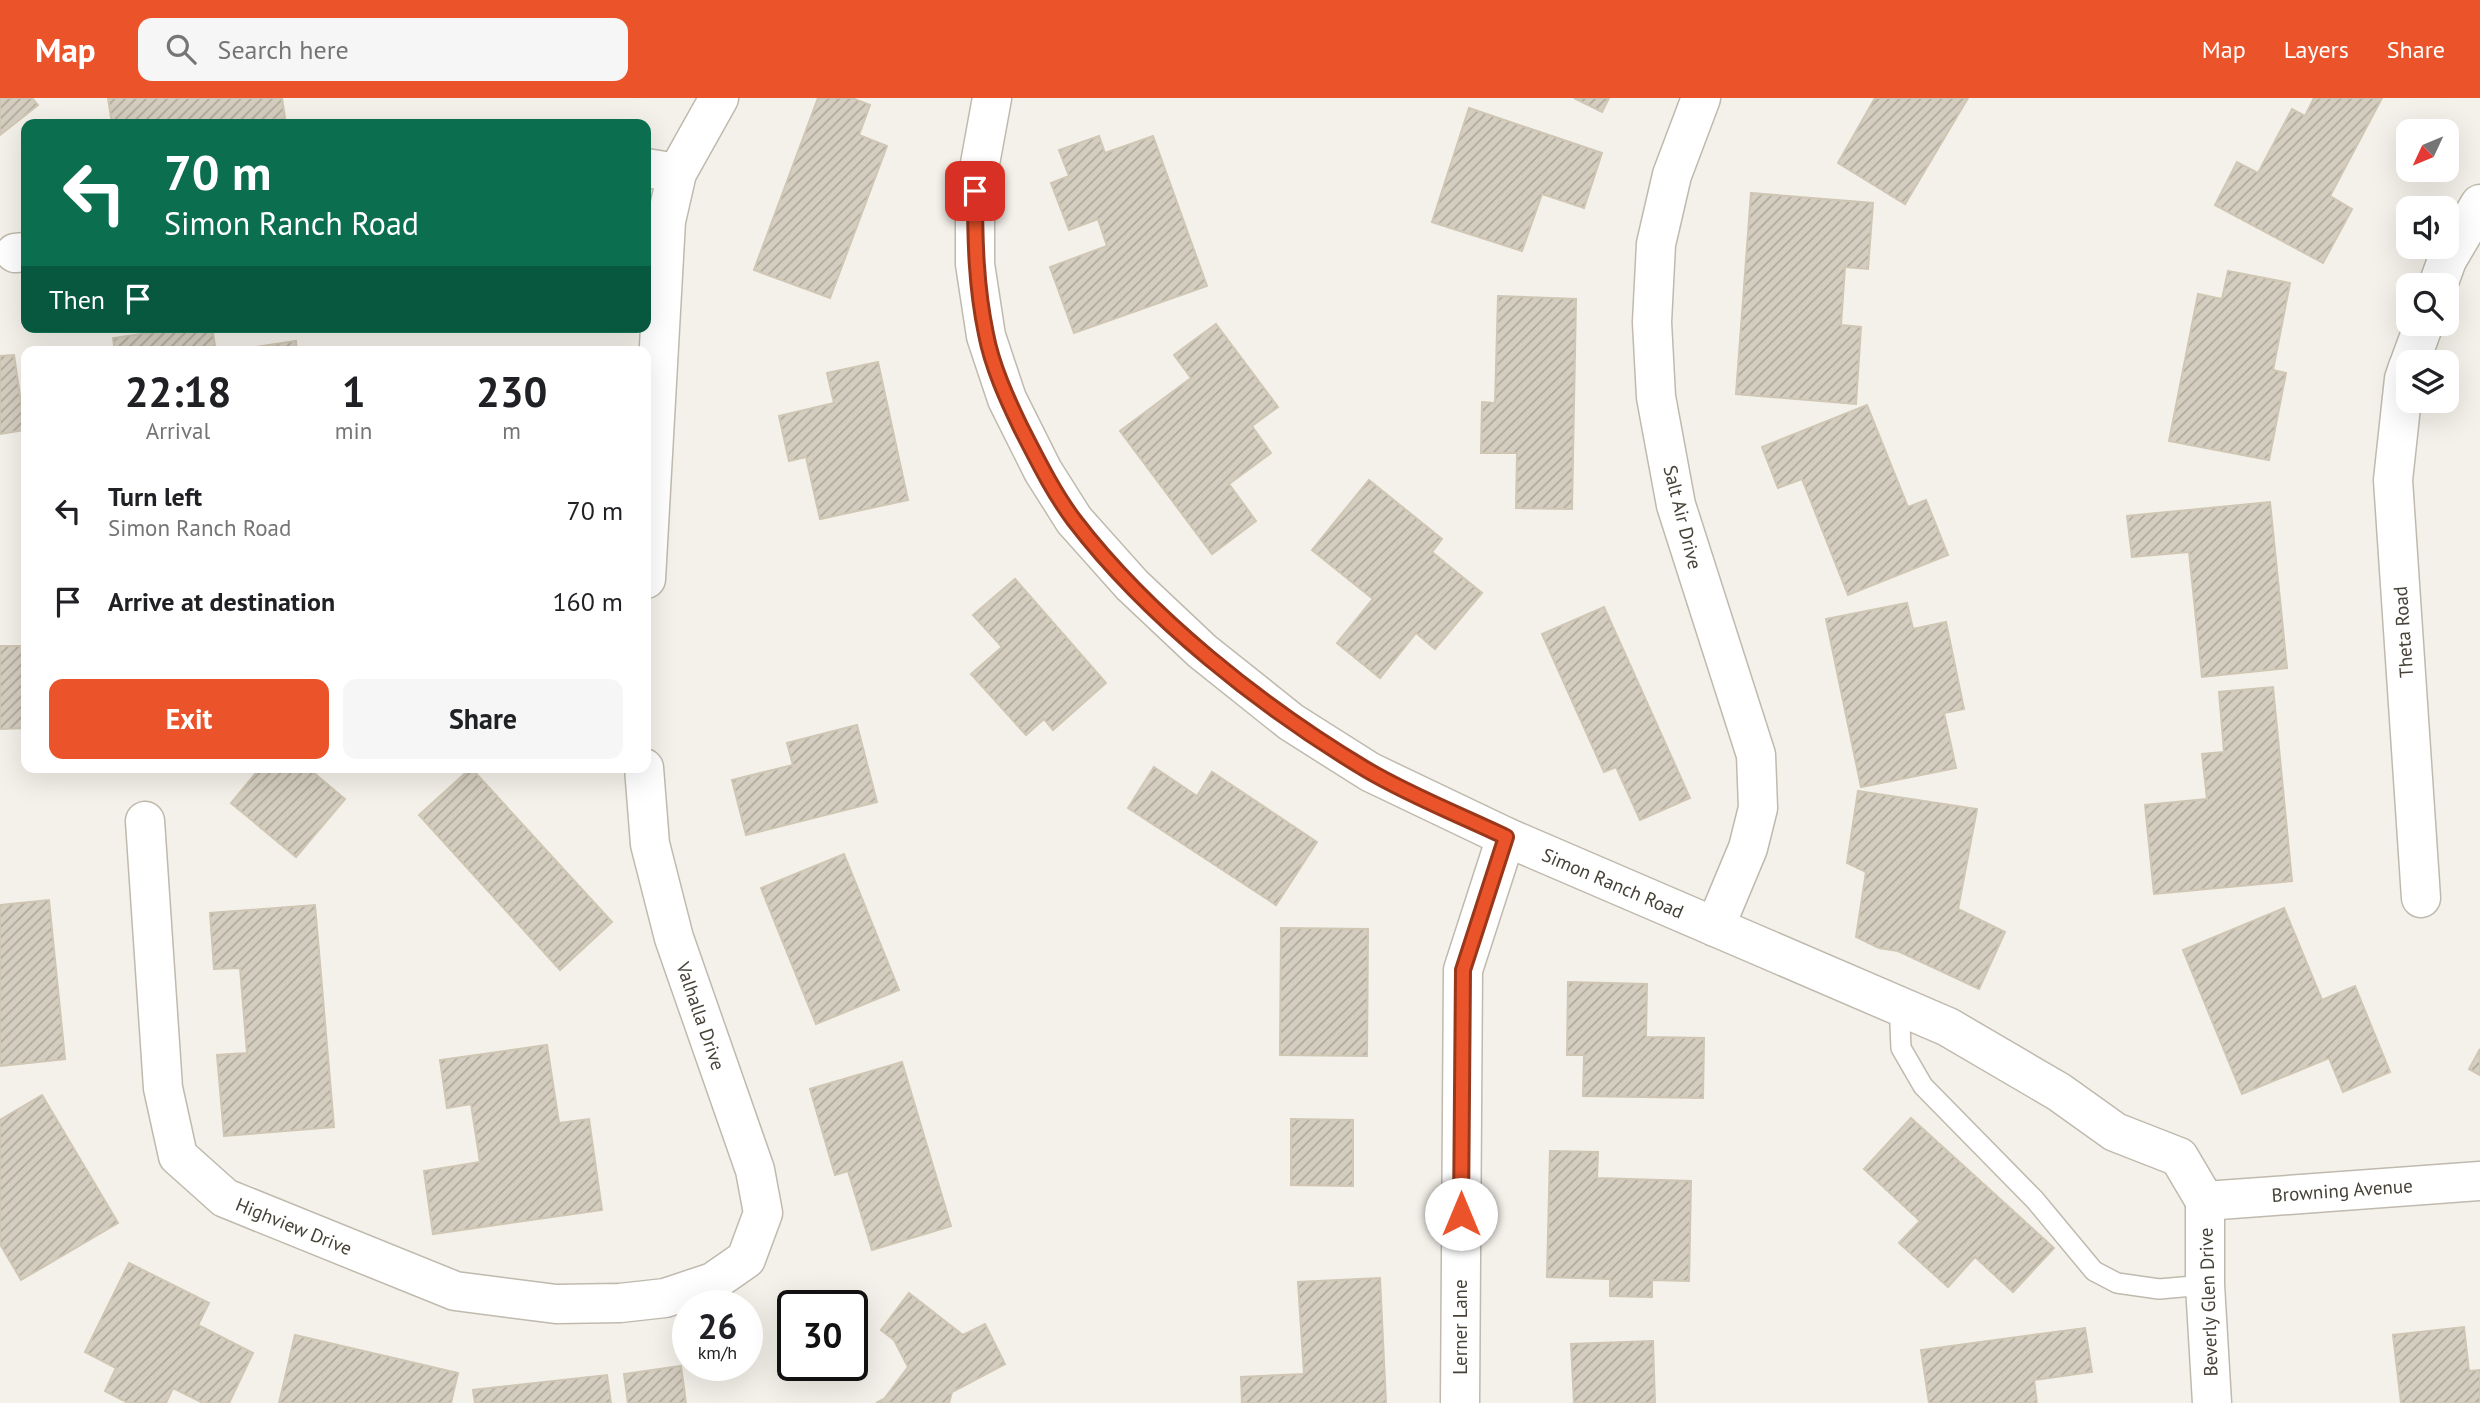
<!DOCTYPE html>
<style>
body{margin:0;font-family:"PT Sans",sans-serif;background:#f6f6f6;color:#202124;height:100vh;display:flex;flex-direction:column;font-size:26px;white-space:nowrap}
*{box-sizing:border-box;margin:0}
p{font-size:23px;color:#757577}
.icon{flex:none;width:38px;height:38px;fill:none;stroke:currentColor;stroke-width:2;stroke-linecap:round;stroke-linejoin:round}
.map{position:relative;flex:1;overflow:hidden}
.sheet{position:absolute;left:21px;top:248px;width:630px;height:427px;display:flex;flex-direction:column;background:#fff;border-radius:14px;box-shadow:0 7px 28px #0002}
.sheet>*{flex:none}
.hud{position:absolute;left:21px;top:21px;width:630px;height:214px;border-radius:14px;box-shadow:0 7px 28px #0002;background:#0b6e4f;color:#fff;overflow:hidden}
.needle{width:46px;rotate:226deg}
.buttons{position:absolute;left:2396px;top:21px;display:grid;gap:14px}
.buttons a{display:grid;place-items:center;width:63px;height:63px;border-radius:14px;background:#fff;box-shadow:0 7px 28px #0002;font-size:35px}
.speed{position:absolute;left:672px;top:1192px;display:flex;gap:14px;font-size:35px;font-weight:700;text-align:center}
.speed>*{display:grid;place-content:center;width:91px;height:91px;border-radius:50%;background:#fff;box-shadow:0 7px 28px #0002;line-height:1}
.speed small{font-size:18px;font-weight:400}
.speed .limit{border:4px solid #111;border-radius:10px;background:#fff;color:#111}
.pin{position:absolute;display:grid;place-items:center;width:60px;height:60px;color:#fff;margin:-30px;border-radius:14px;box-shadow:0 4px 10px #0006}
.me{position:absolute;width:77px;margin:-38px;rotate:0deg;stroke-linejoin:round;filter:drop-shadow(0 0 5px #0008)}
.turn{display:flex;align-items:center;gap:24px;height:147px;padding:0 28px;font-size:32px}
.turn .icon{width:91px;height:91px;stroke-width:2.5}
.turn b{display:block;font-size:49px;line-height:60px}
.then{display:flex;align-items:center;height:66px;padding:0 28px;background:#0003;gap:14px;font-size:26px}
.eta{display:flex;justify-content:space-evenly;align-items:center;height:119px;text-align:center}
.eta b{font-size:42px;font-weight:800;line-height:49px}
.cta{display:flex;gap:14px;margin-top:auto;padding:14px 28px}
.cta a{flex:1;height:80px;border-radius:14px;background:#eb542a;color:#fff;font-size:28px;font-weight:800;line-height:80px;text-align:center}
.cta a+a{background:#f6f6f6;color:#202124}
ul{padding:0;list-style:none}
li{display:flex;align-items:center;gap:21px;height:91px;padding:0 28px}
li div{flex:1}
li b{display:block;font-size:26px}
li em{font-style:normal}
header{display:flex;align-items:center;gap:42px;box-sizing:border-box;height:98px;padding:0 35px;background:#eb542a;color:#fff}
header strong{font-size:33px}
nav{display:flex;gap:38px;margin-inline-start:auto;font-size:24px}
.search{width:490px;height:63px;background:#f6f6f6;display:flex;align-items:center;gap:18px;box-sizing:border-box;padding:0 24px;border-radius:14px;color:#757577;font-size:26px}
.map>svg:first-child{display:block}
.building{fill:url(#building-hatch);stroke:#cfc6b4;stroke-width:2}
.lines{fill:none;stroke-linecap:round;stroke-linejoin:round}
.service-casing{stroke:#bfbaad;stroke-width:22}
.minor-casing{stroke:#bfbaad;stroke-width:41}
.tertiary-casing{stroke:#bfbaad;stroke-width:41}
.service{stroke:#fff;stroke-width:19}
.minor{stroke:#fff;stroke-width:38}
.tertiary{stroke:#fff;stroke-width:38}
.route-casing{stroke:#99371b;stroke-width:18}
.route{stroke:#eb542a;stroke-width:12}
.labels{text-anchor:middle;stroke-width:5;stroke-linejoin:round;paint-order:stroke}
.street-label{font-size:19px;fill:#474238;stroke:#fff}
</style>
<header>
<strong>Map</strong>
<div class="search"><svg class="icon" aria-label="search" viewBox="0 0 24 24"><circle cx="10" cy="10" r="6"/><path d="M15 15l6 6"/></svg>Search here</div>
<nav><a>Map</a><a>Layers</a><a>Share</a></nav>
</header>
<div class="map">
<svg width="2480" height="1305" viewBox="0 0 2480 1305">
<defs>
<pattern id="building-hatch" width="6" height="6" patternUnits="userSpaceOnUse" patternTransform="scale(1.75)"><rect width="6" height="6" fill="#d5cec0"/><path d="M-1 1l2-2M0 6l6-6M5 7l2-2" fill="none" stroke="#afa99d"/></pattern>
</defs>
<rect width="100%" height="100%" fill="#f4f1ea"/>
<g class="building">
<polygon points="0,0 32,0 38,7 0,37"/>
<polygon points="108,0 282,0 285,20 244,26 112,26"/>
<polygon points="818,0 852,0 870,7 859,37 887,48 830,200 754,172"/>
<polygon points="1574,0 1609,0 1602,14"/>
<polygon points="1968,0 1905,106 1838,65 1875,0"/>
<polygon points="2314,0 2382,0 2330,98 2352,111 2323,165 2215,107 2237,64 2258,75 2292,11 2305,18"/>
<polygon points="1469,10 1602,55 1584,110 1542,96 1522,153 1432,124"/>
<polygon points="1099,38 1105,55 1153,38 1207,188 1074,235 1050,169 1107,148 1098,121 1069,132 1051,85 1069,78 1059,52"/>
<polygon points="1751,95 1873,105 1868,171 1845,169 1841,227 1861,229 1856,306 1736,296"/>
<polygon points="2228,173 2290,185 2273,272 2286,275 2269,362 2169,343 2198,196 2222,201"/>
<polygon points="1498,198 1576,201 1572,411 1516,410 1517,355 1481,355 1482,304 1495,305"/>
<polygon points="1216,226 1278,309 1252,328 1271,355 1229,386 1256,423 1212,456 1120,333 1191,280 1174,257"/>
<polygon points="190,229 212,229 216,254 115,254 113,240"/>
<polygon points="296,243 297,254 222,254"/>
<polygon points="14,257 25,332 0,336 0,258"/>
<polygon points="878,264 908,402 820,421 806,359 789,363 779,318 834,305 827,275"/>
<polygon points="1867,307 1908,409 1926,402 1948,457 1848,497 1802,381 1778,390 1762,349"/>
<polygon points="1369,382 1442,441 1432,454 1482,495 1435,551 1416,535 1380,580 1337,545 1373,501 1312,452"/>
<polygon points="2270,404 2287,570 2202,579 2189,454 2132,459 2127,418"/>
<polygon points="1015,481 1106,585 1053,632 1044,621 1026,637 971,576 1002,549 973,517"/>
<polygon points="1907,505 1913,531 1946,524 1964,611 1944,615 1956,670 1861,689 1826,521"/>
<polygon points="1604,509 1690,700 1640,722 1616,669 1604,674 1542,536"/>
<polygon points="0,548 26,548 26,630 0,631"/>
<polygon points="2273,589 2292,783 2154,796 2145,707 2207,701 2202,656 2224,654 2219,594"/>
<polygon points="857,627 877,704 746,737 732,682 793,667 787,645"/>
<polygon points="1154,669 1197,698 1212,674 1317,744 1276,807 1128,710"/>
<polygon points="260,670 308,670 345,701 296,759 231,705"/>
<polygon points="471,670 612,824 560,872 419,717"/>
<polygon points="1858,693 1977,711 1958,811 2005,834 1979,891 1898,853 1879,850 1856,839 1866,774 1847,765"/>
<polygon points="844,756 899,892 816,926 761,790"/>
<polygon points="49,802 65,961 0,968 0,807"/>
<polygon points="315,807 334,1029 224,1038 217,957 247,955 240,870 214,871 210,815"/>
<polygon points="2284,810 2322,902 2355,888 2390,974 2343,994 2329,960 2242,996 2183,852"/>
<polygon points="1281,830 1368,831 1367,958 1280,957"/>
<polygon points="1568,884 1647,886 1646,939 1704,940 1703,1000 1583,998 1584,957 1567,957"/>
<polygon points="547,947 559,1025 589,1021 602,1112 433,1136 424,1073 480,1064 471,1006 447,1010 440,962"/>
<polygon points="2480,951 2480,977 2469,971"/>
<polygon points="902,964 951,1128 872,1152 848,1073 835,1077 810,991"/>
<polygon points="42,997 118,1125 21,1182 0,1146 0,1022"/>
<polygon points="1911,1020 2054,1150 2013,1194 1975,1159 1948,1189 1899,1145 1920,1123 1864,1071"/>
<polygon points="1291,1021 1353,1022 1353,1088 1291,1087"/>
<polygon points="1550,1053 1598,1054 1597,1080 1691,1083 1689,1183 1652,1182 1652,1199 1610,1198 1610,1181 1547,1179"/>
<polygon points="129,1165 209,1205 198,1227 253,1255 229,1305 203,1305 173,1290 166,1305 128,1305 105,1293 116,1270 85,1254"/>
<polygon points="1380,1180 1386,1305 1242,1305 1241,1279 1304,1276 1298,1184"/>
<polygon points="909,1195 963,1237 985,1226 1005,1266 952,1294 949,1305 876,1305 884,1301 908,1269 894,1242 881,1232"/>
<polygon points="2464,1229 2469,1273 2480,1272 2480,1305 2401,1305 2393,1237"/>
<polygon points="2085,1230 2092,1274 2034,1282 2037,1305 1929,1305 1921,1252"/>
<polygon points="295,1237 458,1275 451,1305 279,1305"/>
<polygon points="1653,1243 1655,1305 1574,1305 1571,1246"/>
<polygon points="681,1268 686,1305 628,1305 624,1276"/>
<polygon points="607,1277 611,1305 475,1305 473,1292"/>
</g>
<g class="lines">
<g class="service-casing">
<polyline id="service" points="1903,910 1900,927 1901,950 1923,988 2035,1102 2094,1173 2117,1185 2159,1191 2205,1187"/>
</g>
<g class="minor-casing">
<g id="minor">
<polyline points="1701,0 1672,77 1656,146 1652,224 1656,299 1676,407 1756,657 1758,710 1748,750 1715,829"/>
<polyline points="646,70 677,75"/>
<polyline points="15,155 26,154"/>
<polyline points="2438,187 2447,162 2480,106"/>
<polyline points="2410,264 2424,226"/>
<polyline points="2408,269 2404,281 2393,382 2421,800"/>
<polyline points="1460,1305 1463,872 1506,739"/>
</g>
</g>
<g class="tertiary-casing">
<g id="tertiary">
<polyline points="992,0 975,93 975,166 986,238 1007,301 1043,373 1074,422 1132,487 1202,553 1291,624 1370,674 1506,739 1948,929 2059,994 2115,1034 2179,1059 2205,1103"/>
<polyline points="646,481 666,123 677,75 719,0"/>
<polyline points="145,723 163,990 178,1058 225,1100 455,1193 556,1206 620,1205 665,1200 713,1184 746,1161 763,1115 755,1072 674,840 650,746 644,670"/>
<polyline points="2205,1103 2480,1083"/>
<polyline points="2205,1103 2205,1187 2212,1305"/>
</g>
</g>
<use href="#service" class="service"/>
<use href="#minor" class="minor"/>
<use href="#tertiary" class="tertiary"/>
</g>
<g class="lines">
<g class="route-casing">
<path id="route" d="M975,93c0,49 1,95 11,143 6,32 21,65 35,94 16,31 32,64 53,92 74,97 189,188 293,250 44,26 93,45 139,67l-43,133 -2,244"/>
</g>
<use href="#route" class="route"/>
</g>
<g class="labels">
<g class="street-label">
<text transform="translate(1683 419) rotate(76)" y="7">Salt Air Drive</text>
<text transform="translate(2403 534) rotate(-94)" y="7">Theta Road</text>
<text transform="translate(1613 785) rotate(23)" y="7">Simon Ranch Road</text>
<text transform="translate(701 918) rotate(71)" y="7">Valhalla Drive</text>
<text transform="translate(2342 1092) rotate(-4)" y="7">Browning Avenue</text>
<text transform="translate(294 1128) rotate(22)" y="7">Highview Drive</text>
<text transform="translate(2208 1204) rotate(-92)" y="7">Beverly Glen Drive</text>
<text transform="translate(1460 1229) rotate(-90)" y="7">Lerner Lane</text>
</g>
</g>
</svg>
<div class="buttons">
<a><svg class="needle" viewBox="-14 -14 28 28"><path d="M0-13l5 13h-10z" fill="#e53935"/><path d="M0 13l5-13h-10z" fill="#757577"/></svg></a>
<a><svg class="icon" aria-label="sound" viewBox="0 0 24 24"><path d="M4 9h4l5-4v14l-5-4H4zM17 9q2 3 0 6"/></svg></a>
<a><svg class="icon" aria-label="search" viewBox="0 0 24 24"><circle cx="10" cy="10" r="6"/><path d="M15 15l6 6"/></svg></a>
<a><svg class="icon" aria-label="layers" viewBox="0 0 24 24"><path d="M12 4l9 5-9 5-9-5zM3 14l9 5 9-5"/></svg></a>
</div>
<div class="speed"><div>26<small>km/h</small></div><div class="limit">30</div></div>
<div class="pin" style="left:975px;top:93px;background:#d93025"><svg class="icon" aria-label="arrive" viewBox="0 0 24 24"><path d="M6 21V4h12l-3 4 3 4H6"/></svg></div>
<svg class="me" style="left:1461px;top:1116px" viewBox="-20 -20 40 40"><circle r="19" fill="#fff"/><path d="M0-13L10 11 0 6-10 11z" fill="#eb542a"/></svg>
<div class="hud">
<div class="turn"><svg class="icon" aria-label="left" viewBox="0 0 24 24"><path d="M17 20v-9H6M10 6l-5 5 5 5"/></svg><div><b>70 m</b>Simon Ranch Road</div></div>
<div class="then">Then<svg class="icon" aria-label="arrive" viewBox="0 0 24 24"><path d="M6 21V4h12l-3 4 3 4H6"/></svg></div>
</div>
<section class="sheet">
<div class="eta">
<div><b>22:18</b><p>Arrival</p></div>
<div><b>1</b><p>min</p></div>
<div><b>230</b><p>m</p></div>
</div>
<ul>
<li><svg class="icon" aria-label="left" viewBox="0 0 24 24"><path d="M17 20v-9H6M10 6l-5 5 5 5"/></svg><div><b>Turn left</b><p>Simon Ranch Road</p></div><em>70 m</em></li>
<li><svg class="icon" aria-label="arrive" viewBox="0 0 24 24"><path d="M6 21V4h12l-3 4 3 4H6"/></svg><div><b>Arrive at destination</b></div><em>160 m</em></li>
</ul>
<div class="cta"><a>Exit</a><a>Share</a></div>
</section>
</div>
